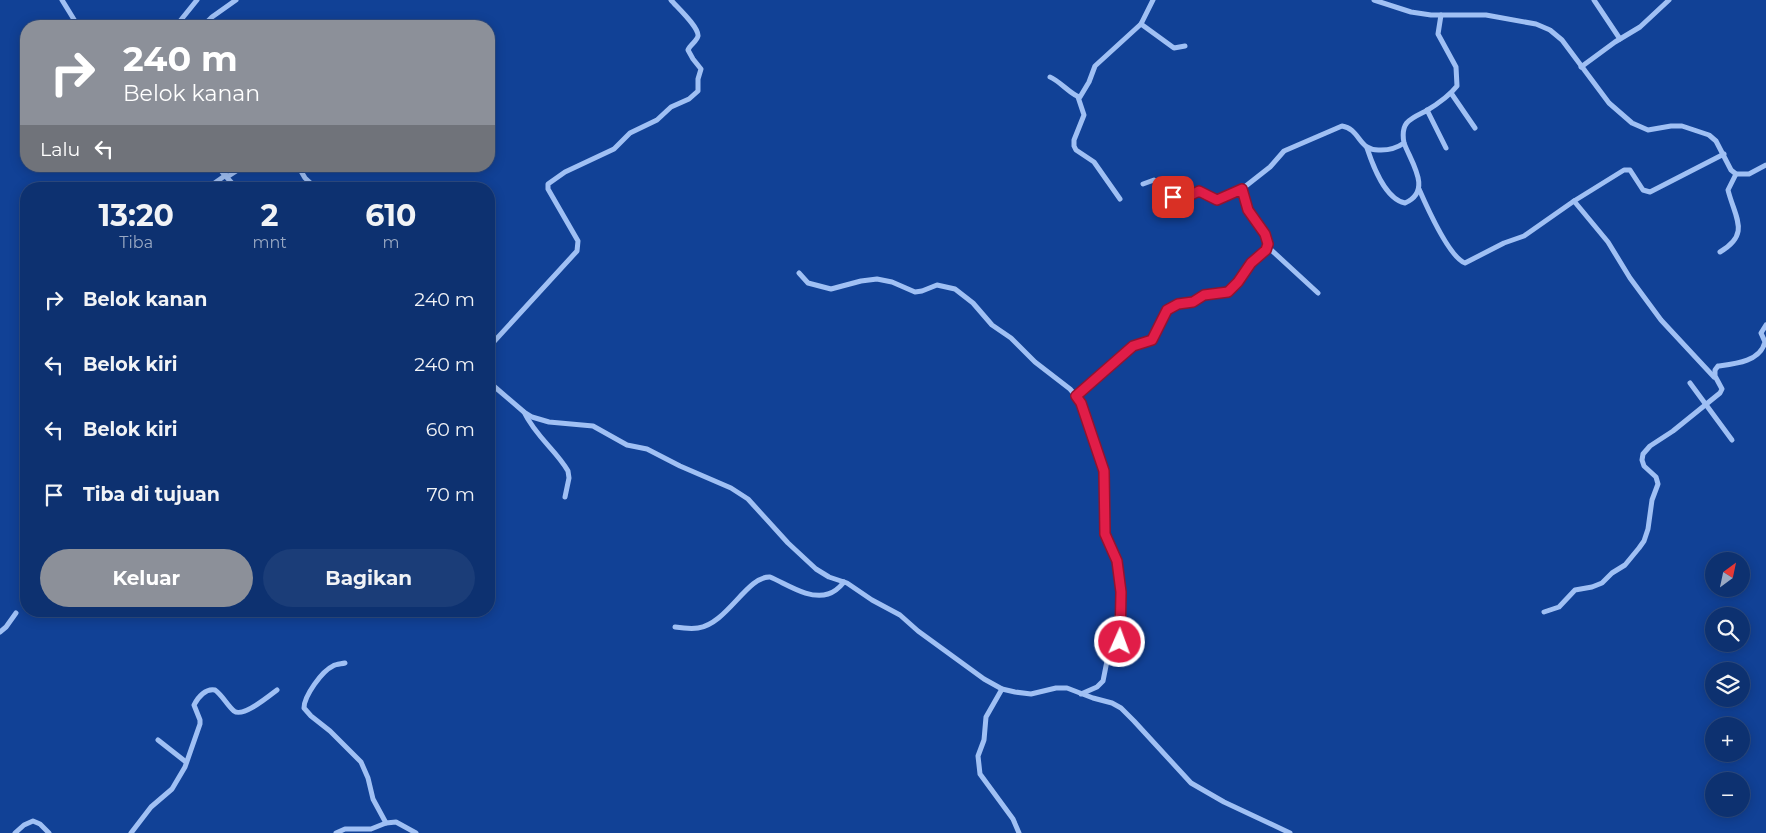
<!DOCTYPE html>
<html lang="id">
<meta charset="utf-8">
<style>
body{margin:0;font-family:Montserrat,sans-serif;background:#1b3d78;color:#f1f3f6;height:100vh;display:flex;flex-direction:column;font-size:19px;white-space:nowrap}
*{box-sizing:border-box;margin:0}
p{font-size:16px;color:#9aa9c3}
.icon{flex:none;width:28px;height:28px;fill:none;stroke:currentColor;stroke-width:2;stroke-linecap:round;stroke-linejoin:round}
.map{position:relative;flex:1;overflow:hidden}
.drawer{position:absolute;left:20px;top:182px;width:475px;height:435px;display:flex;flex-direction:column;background:#0d3170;border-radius:20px;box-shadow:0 2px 12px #0003,0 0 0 1px #2d4c83}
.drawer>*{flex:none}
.top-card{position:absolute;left:20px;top:20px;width:475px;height:152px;border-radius:20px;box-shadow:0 2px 12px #0003,0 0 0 1px #2d4c83;background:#8c9099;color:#fff;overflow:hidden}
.needle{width:32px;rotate:33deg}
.fabs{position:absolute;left:1705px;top:552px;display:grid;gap:10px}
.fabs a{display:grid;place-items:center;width:45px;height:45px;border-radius:50%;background:#0d3170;box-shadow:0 2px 12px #0003,0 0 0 1px #2d4c83;font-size:25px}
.pin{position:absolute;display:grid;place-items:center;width:42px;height:42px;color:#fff;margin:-21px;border-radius:10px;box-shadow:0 2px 8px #0006}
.me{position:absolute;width:55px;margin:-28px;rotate:2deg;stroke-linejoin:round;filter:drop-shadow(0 0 4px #0008)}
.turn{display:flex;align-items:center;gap:18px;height:105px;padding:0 20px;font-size:22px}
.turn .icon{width:65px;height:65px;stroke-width:2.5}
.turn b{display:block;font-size:35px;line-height:42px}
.then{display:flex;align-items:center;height:48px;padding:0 20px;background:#0003;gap:10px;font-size:19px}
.eta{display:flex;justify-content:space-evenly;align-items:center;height:85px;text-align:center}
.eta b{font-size:30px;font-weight:700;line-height:35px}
.primary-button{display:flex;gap:10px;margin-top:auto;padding:10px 20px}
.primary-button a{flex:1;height:58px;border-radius:30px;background:#8c9099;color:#fff;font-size:20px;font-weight:700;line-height:58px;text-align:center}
.primary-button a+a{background:#1b3d78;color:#f1f3f6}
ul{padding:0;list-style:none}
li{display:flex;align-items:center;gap:15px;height:65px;padding:0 20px}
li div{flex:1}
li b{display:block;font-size:19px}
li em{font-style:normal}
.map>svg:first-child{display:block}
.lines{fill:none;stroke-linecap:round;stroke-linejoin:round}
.street{stroke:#a0c0f4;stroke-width:5}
.route-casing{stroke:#92132f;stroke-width:12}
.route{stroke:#e11d48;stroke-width:9}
</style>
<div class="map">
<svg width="1766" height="833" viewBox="0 0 1766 833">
<rect width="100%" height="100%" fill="#114196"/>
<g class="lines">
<g class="street">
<polyline points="62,0 78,26"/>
<polyline points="1374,0 1411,12 1431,15 1486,15 1536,24 1550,30 1562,40 1609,103 1632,123 1648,130 1671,126 1682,126 1709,135 1716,141 1731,170 1736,174 1749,174 1766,165"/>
<polyline points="1594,0 1620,39"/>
<polyline points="1141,24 1174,48 1185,46"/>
<polyline points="176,26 197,0"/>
<polyline points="203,26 212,17 236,0"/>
<polyline points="1581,67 1615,42 1640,27 1669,0"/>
<path d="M1050,77c10,4 22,19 30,20l9,-15 6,-16 46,-42 12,-24"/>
<polyline points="1451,93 1475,128"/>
<polyline points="1078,97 1084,115 1074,140 1074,146 1076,150 1094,162 1120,199"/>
<polyline points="1427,110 1446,148"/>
<path d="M1367,148c6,18 18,51 38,55 28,-12 6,-41 -1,-60"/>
<polyline points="217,166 237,189"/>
<polyline points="298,166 305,178 317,189"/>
<polyline points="227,177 244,166"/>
<polyline points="1143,184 1154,180 1171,195 1181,199 1199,191 1217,200 1242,189"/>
<polyline points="206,189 226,175"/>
<path d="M1419,189c7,16 30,68 46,74l39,-20 20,-7 50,-35"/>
<polyline points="1268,247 1318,293"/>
<path d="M1720,252c31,-18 15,-34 8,-62l8,-16"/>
<polyline points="799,273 808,283 831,289 861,281 877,279 892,282 915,292 922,291 937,285 955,289 973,303 992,325 1011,338 1035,362 1070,389 1076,396"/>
<path d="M489,347l88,-96 1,-10 -30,-52v-5l17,-12 49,-23 16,-16 27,-13 14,-13 18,-8 9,-8v-12l3,-10 -8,-10 -5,-9c2,-5 9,-9 10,-14 1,-9 -21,-29 -27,-36"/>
<polyline points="1714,377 1661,320 1630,278 1608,242 1574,201 1624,170 1630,170 1643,190 1650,192 1724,154"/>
<polyline points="489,382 524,412 532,417 549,422 593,426 627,445 647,449 680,466 731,488 748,499 788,543 816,569 829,577 847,583 872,600 900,615 918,631 984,679 1002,689 1015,692 1031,694 1056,688 1067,688 1093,698 1112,703 1121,708 1134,721 1191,783 1224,802 1290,833"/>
<polyline points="1690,383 1732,440"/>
<path d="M524,412c12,25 32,38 44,59l1,7 -4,19"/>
<path d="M1544,612l15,-5 16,-17 17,-3 10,-4 10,-10 13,-8 14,-17 5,-7 4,-12 4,-29 6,-16 -2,-7 -12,-11 -2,-6 1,-6 7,-8 23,-15 47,-38 2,-4 -7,-13v-6l3,-4c16,-2 42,-4 47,-24l-4,-9 5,-8"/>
<path d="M675,627c7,1 16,2 23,1 29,-4 49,-52 72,-51 17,7 39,23 58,17 7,-2 12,-7 16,-12"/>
<polyline points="0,632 6,627 16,613"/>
<path d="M345,663c-4,1 -9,1 -12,3 -11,5 -29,30 -29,42l7,8 19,15 31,31 7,16 5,21 13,24"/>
<polyline points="1002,689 986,717 984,740 978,756 980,774 1013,819 1019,833"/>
<path d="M1081,694l16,-7 6,-6 4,-20 13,-20 1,-29 -4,-51 -12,-27 -1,-63 -23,-68 -5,-7 57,-50 19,-6 15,-30 11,-5 15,-3 11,-7 24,-3 9,-10 14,-19 9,-7 8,-9v-6l-3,-7 -17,-24 -6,-21 28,-22 14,-16 58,-25c19,3 16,26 39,24 9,0 16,-2 23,-7 -4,-21 6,-24 22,-32 10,-6 24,-16 31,-25l-1,-19 -18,-33 3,-19"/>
<polyline points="158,740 186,762"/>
<polyline points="15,833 24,825 33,821 40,824 49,833"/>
<path d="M131,833l20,-26 21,-18 13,-22 15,-43v-4l-6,-15c4,-8 12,-17 21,-15 8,6 12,15 19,21 9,7 35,-15 43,-21"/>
<polyline points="336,833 345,829 371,829 386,823 396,822 416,833"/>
</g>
</g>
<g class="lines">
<g class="route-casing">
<polyline id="route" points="1120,642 1121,592 1117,561 1105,534 1104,471 1081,403 1076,396 1133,346 1152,340 1167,310 1178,304 1193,302 1204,295 1228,292 1238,282 1251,263 1266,250 1268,244 1265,234 1248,210 1242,189 1217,200 1199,191 1183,199 1173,197"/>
</g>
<use href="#route" class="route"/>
</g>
</svg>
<div class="fabs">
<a><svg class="needle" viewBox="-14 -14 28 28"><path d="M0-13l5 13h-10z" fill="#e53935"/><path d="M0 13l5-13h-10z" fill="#9aa9c3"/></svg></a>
<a><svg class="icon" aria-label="search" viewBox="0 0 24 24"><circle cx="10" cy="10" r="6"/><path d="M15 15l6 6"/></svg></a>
<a><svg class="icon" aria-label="layers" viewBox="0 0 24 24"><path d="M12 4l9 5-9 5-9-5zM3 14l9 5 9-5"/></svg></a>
<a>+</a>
<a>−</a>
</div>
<div class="pin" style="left:1173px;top:197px;background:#d93025"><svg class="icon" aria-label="arrive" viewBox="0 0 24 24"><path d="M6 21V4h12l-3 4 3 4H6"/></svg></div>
<svg class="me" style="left:1120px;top:642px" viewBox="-20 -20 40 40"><circle r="17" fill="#e11d48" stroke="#fff" stroke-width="3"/><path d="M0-11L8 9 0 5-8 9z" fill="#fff"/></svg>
<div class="top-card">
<div class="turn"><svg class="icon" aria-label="right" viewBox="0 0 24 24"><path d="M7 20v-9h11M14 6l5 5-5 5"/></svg><div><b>240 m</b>Belok kanan</div></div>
<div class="then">Lalu<svg class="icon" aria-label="left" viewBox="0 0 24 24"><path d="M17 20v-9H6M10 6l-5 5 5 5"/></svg></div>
</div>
<section class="drawer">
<div class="eta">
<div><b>13:20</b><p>Tiba</p></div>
<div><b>2</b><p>mnt</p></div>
<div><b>610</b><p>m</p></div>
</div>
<ul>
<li><svg class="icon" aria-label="right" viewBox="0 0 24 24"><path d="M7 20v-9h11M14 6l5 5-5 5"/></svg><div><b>Belok kanan</b></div><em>240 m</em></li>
<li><svg class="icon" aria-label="left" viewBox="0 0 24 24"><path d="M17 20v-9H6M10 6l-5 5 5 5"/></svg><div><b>Belok kiri</b></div><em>240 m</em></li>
<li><svg class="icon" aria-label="left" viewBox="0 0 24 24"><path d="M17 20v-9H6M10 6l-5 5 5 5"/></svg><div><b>Belok kiri</b></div><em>60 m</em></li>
<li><svg class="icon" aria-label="arrive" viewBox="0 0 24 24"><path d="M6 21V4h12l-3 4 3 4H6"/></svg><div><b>Tiba di tujuan</b></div><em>70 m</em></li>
</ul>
<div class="primary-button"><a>Keluar</a><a>Bagikan</a></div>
</section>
</div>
